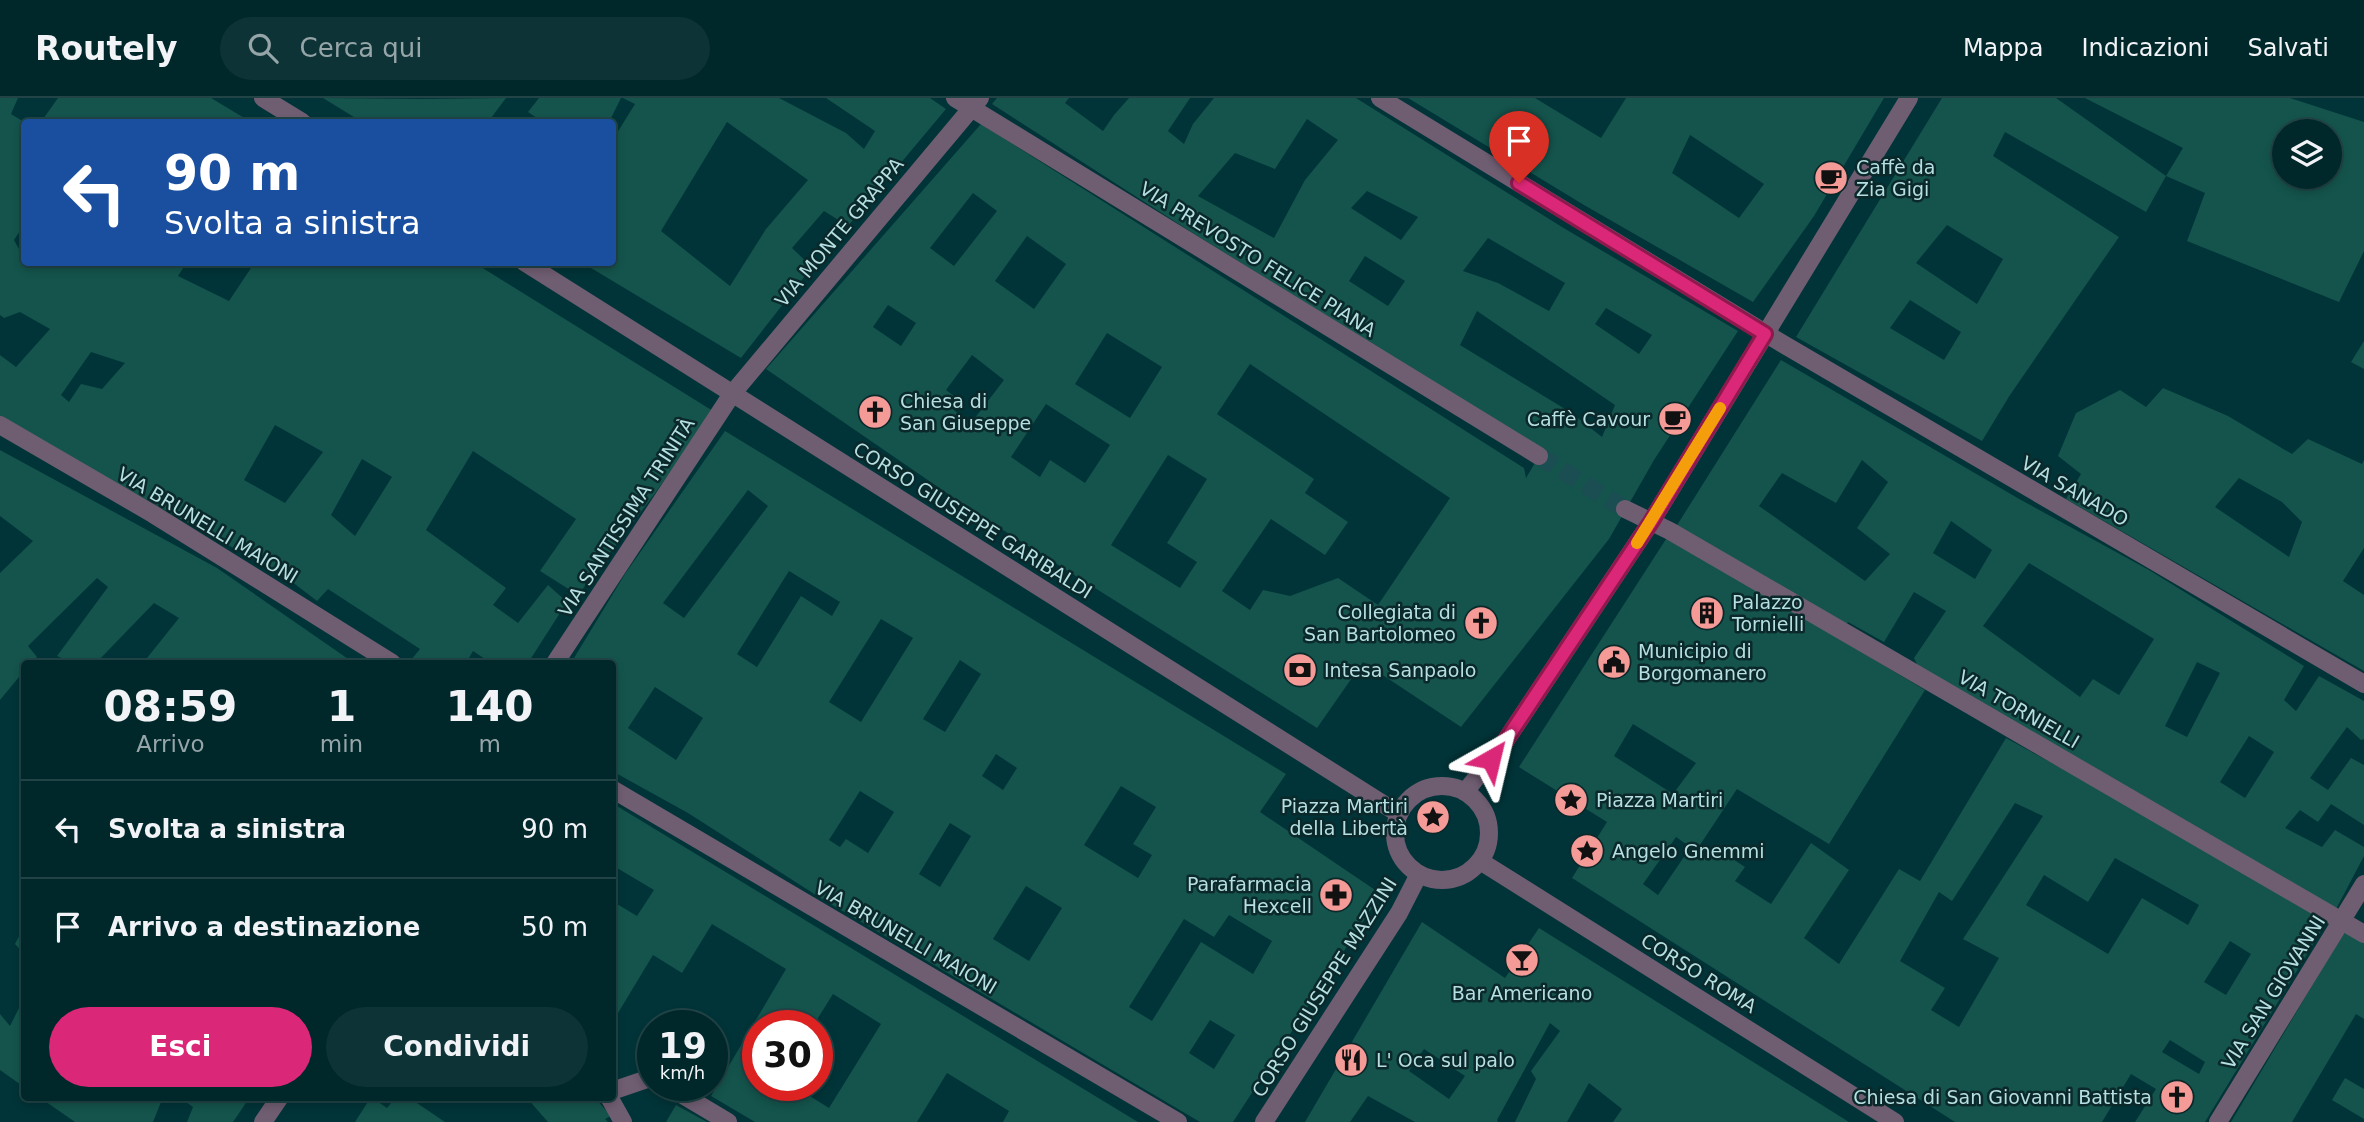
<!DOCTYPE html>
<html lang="it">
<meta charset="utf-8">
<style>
body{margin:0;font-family:"DejaVu Sans",sans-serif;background:#0e3336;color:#f1f3f6;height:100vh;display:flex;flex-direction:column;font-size:26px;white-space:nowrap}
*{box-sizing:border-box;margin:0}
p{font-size:23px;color:#95a5a8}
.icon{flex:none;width:38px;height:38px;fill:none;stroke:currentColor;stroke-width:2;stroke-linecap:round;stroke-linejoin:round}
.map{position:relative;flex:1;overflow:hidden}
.details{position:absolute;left:21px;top:562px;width:595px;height:441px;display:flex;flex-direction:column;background:#00272a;border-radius:7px;box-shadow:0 4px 10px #0003,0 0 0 2px #224447}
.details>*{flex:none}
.hud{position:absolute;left:21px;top:21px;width:595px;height:147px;border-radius:7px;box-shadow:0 4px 10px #0003,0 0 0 2px #224447;background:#1a4fa0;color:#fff;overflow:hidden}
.buttons{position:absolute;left:2272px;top:21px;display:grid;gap:14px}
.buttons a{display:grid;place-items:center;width:70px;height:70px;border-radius:50%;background:#00272a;box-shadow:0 4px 10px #0003,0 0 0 2px #224447;font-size:35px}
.speed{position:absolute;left:637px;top:912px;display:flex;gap:14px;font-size:35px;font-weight:700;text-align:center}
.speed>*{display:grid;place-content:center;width:91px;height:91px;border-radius:50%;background:#00272a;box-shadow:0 4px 10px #0003,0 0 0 2px #224447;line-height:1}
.speed small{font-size:18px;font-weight:400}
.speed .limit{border:10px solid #d22;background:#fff;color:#111}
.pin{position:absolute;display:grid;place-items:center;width:60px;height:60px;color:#fff;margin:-72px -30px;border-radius:50% 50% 50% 0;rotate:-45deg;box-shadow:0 0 7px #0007}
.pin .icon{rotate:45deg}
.me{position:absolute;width:77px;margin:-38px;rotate:37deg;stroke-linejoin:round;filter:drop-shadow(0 0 5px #0008)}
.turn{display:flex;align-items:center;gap:24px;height:147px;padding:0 28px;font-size:32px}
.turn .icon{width:91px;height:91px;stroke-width:2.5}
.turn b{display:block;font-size:49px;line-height:60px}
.eta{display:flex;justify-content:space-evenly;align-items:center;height:119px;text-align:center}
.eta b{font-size:42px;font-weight:700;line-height:49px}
.button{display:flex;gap:14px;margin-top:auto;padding:14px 28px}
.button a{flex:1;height:80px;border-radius:42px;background:#db2777;color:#fff;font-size:28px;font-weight:700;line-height:80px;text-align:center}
.button a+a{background:#0e3336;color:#f1f3f6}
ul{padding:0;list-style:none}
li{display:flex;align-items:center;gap:21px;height:98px;padding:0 28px;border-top:2px solid #224447}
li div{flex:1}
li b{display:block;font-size:26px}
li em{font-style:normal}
header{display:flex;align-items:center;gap:42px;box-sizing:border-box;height:98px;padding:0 35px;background:#00272a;border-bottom:2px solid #224447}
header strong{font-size:33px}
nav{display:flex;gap:38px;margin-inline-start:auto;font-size:24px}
.search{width:490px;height:63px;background:#0e3336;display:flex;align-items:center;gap:18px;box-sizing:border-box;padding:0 24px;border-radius:38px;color:#95a5a8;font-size:26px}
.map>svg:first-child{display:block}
.building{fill:#14544c;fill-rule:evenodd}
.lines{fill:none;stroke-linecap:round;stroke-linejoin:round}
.minor-tunnel{stroke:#1b4e52;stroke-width:18;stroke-dasharray:18 9;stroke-linecap:butt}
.minor{stroke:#6f5d71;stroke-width:18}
.route-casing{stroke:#8e194d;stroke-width:18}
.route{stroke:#db2777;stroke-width:12}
.slow{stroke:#f59e0b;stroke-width:12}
.labels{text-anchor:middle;stroke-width:5;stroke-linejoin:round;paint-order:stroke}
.poi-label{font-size:19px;fill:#b5dfe2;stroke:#0b282a;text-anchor:start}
.street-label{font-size:19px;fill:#b5dfe2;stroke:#0b282a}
</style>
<header>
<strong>Routely</strong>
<div class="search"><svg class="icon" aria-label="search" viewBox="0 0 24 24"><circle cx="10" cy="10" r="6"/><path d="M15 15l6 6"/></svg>Cerca qui</div>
<nav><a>Mappa</a><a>Indicazioni</a><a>Salvati</a></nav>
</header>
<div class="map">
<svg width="2364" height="1024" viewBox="0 0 2364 1024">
<rect width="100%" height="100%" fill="#003438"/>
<g class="building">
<path d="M0,0h18l-7,16 13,8v103l-10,15 5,9 5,-1v14h163l-9,14 51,25 26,-39h218l240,149 -57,81 -78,103 -38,-24 36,-52 -103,-68 -47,79 80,58 -13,17 25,18 30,-38 19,17 -39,61h-37l-18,-12 -7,12h-49l-6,-3 9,-11 -92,-60 -11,12 -30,-23 -287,-160v-63l16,12 34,-38 -30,-17 -16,6 -4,-3zM91,254l34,11 -23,26 -21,-5 -12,18 -8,-7zM275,327l48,27 -38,51 -41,-23zM362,361l30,18 -37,59 -24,-21z"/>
<polygon points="58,0 211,0 251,24 41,24"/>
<polygon points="323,0 424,1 506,0 488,24 362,24"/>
<polygon points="539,0 621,0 609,24 543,24 528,14"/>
<path d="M623,0h156l67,35 18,16 11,-18 -49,-33h104l16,11 -98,117 -24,-15 -32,37 20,19 -71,91 -160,-96h31v-121l23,-37zM727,24l81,58 -42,49 -36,57 -69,-55z"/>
<path d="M997,0h72l-4,5 38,28 11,-16 15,-17h61l-22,33 16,13 9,-20 21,-26h142l206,129 176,104 -84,129 -45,79 -148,188 -98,-65 -46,66 -344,-217 -207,-142 215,-245 543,344 2,10 13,-22 6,-5 -349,-216 -204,-131zM1307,21l31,21 -33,40 -31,58 -76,-42 37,-43 40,16zM1367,93l51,26 -17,23 -50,-32zM973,95l24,18 -43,55 -24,-18zM1027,138l39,28 -32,45 -39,-28zM1488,140l77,45 -16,28 -51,-28 -35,-12zM1365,158l40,25 -17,25 -39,-25zM888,207l28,18 -15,23 -28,-19zM1606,210l46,27 -13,19 -44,-30zM1477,213l138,94 -13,32 -32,-25 -110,-67zM1107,235l55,34 -32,51 -55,-34zM972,257l32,25 -33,43 -20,-15 7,-9 -12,-9zM1250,266l200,134 -72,107 -40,-27 -48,18 -27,-6 -13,20 -28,-19 49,-72 54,36 23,-33 -43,-29 9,-14 -97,-65zM1046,306l64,41 -25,38 -35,-23 -10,17 -29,-20zM1168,357l39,24 -40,64 30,19 -17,26 -69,-43z"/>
<path d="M1408,0h127l66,40 25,-40h258l-70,118 -61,86 -169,-97zM1690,37l74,49 -25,34 -67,-45z"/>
<path d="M1942,0h114l110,78 -20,36 -141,-80 -12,24 126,81 -109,158 -28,46 -186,-104zM1947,127l56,34 -26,45 -61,-41zM1910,202l51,32 -17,28 -54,-32z"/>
<path d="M2085,0h205l74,24v129l-25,51 -152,-61 18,-48 -39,-17 17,-28zM2284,33h45v46h-45z"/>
<polygon points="2364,243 2364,271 2351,264"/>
<path d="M1781,262l240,140 128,70 155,96 -20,34 12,11 23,-35 45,25v38l-3,1 -14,-13 -37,51 18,12 23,-32 13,7v60l-33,-21 -13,18 -18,-12 -15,18 37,19 13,-17 29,17v9l-30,57 -414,-243 -6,-12 32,-47 -32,-19 -30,50 -36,-20 -4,7 -170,-99zM1862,362l26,22 -31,46 33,26 -25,27 -106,-75 23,-33 54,30zM1951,423l41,29 -17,29 -42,-26zM2029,465l125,76 -35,56 -26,-16 -13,18 -97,-71zM2197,564l23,11 -33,64 -22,-11zM2249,638l25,16 -29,46 -25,-16z"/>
<path d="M2163,290l65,28 64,38 16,-15 54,25 2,-4v88l-21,33 21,14v76l-298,-172 15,-25 -23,-18 18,-43 44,-23 26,17zM2239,380l43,24 20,20 -13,35 -74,-50z"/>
<path d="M725,333l561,343 -26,38 121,82 -148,228h-33l-381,-225 -131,-84 -76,-42v-108h-41l54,-89zM748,392l20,16 -84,112 -21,-15zM789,473l51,31 -8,14 -31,-20 -44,71 -20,-13zM881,521l32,19 -52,84 -32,-20zM960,562l21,14 -36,58 -22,-13zM655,589l48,31 -27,42 -48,-32zM996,656l21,14 -14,22 -21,-14zM1121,688l35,21 -23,37 19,11 -14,23 -54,-33zM860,693l34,21 -26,41 -22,-14 -6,8 -11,-7zM950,725l21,13 -31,51 -21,-13zM1026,788l36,22 -33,53 -36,-22zM1229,817l43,26 -19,33 -52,-32 -49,79 -23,-14 55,-88 30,18zM1210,922l25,15 -21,34 -25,-16z"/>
<polygon points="0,352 217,470 354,565 224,565 215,560 209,565 143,565 179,520 154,505 96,565 72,565 57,558 108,489 97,480 28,548 37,559 31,565 24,565 24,573 0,602 0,475 33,443 0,418"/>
<path d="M1668,438l257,154 -96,154 -92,-55 -41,62 -20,-14 -33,47 15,11 32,-47 19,13 7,-13 29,19 -10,14 36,23 40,-61 38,27 -45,68 35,26 60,-95 21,12 86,-143 253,138 70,42 -124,204h-70l21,-33 -25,-15 -29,48h-147l-383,-244 35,-56 -88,-55zM1633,626l63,39 -23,31 -59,-38zM2015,705l28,13 -80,123 36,19 -40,69 -28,-17 14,-22 -45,-27 39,-69 13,9zM2115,760l84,47 -11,20 -46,-27 -34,56 -82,-49 18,-30 44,27zM2230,843l21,13 -25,41 -22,-13zM2170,942l35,22 -6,12 -37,-22z"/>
<path d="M612,705l526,319h-135l6,-11 -62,-38 -30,49h-162l-44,-26 75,-127 -74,-45 -30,49 -29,-18 -41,68v-122l25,15 17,-26 -42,-25zM833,896l48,30 -52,84 -37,-23h-34v-59h55z"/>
<path d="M1422,824l83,56 34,-50 310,194h-236l9,-13 -33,-26 -22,39h-52l21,-43 -5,-8 29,-40 -10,-8 -53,97 1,2h-83l-47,-26 -18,26h-45zM1424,951l41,27 -16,23 -40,-28z"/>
<polygon points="24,829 24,856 15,846"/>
<polygon points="2344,834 2364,845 2364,921 2356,916 2292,1024 2231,1024"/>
<polygon points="24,900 24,989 0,972 0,916 10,928"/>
<polygon points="2345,980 2364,991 2364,1021 2332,1002"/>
<polygon points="39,999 163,999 153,1024 75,1024"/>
<polygon points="179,999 250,999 233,1024 187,1024 193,1009"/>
<polygon points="371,999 387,1010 396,999 408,999 445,1024 355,1024"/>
<polygon points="526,999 594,999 611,1018 605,1021 608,1024 548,1024"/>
<polygon points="676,1007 707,1024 666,1024"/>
</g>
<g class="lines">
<polyline class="minor-tunnel" points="1539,358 1625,411"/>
<g class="minor">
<polyline points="263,0 302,24"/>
<polyline points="955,0 1539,358"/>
<polyline points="1380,0 1783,246 2364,586"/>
<polyline points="524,164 1399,716"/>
<polyline points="0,327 153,416 392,565"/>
<polyline points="1625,411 1670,433 2364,836"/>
<polyline points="555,565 732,296 980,0"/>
<circle cx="1442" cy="735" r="47"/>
<polyline points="612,691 1178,1024"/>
<polyline points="1465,694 1504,645 1651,424 1909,0"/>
<polyline points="1480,763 1895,1024"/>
<polyline points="666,987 728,1024"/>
<polyline points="612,993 653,979"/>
<polyline points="609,999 623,1024"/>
<polyline points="263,1024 280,999"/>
<polyline points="1264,1024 1399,815 1419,776"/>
<polyline points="2218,1024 2364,786"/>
</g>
</g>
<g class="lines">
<g class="route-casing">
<polyline id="route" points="1491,661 1504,645 1651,424 1765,236 1519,85"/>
</g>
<use href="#route" class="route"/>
<polyline class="slow" points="1637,445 1720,310"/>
</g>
<defs>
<g id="cafe-disc" transform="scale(1.75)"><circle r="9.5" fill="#f59b97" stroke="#0b282a"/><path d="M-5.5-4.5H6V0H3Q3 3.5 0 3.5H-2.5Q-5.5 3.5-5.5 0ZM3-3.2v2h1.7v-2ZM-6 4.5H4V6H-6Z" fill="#111"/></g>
<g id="church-disc" transform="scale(1.75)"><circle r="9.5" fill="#f59b97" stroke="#0b282a"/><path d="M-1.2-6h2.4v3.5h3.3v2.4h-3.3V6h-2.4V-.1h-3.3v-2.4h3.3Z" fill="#111"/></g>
<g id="building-disc" transform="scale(1.75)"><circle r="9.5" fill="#f59b97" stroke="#0b282a"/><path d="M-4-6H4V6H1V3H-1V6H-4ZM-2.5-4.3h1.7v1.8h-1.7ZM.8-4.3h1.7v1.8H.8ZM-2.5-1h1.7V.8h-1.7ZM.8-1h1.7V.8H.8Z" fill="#111"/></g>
<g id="civic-disc" transform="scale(1.75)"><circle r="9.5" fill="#f59b97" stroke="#0b282a"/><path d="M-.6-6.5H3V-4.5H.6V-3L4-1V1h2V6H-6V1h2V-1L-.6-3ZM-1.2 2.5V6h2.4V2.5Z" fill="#111"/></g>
<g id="bank-disc" transform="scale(1.75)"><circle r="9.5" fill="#f59b97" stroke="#0b282a"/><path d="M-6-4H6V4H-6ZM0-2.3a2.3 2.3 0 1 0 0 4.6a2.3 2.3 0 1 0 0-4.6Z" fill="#111"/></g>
<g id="sight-disc" transform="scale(1.75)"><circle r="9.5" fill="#f59b97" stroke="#0b282a"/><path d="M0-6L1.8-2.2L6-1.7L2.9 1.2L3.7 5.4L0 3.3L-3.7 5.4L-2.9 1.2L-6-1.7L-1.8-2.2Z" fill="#111"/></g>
<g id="pharmacy-disc" transform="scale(1.75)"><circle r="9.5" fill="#f59b97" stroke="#0b282a"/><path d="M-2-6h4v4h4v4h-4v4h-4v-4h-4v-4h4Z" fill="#111"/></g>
<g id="bar-disc" transform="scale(1.75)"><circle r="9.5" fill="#f59b97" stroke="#0b282a"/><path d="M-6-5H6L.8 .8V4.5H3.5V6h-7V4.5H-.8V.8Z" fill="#111"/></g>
<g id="restaurant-disc" transform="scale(1.75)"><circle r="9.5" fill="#f59b97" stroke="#0b282a"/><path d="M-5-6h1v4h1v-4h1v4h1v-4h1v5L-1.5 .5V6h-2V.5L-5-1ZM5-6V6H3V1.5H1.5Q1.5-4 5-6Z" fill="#111"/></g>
</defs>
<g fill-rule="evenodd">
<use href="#cafe-disc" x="1831" y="80"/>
<use href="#church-disc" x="875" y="314"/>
<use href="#cafe-disc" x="1675" y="321"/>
<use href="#building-disc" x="1707" y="515"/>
<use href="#church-disc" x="1481" y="525"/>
<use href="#civic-disc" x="1614" y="564"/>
<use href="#bank-disc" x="1300" y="572"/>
<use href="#sight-disc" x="1571" y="702"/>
<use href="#sight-disc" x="1433" y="719"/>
<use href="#sight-disc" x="1587" y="753"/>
<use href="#pharmacy-disc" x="1336" y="797"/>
<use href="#bar-disc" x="1522" y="862"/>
<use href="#restaurant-disc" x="1351" y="962"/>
<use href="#church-disc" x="2177" y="999"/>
</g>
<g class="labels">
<g class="poi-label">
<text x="1856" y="76">Caffè da<tspan x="1856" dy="22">Zia Gigi</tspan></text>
<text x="900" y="310">Chiesa di<tspan x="900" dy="22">San Giuseppe</tspan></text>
<text x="1650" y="328" text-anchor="end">Caffè Cavour</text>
<text x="1732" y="511">Palazzo<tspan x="1732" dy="22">Tornielli</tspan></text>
<text x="1456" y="521" text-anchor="end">Collegiata di<tspan x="1456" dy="22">San Bartolomeo</tspan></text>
<text x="1638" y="560">Municipio di<tspan x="1638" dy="22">Borgomanero</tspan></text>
<text x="1324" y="579">Intesa Sanpaolo</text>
<text x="1596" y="709">Piazza Martiri</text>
<text x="1408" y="715" text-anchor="end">Piazza Martiri<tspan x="1408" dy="22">della Libertà</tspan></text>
<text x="1612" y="760">Angelo Gnemmi</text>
<text x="1312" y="793" text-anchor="end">Parafarmacia<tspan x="1312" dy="22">Hexcell</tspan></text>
<text x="1522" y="902" text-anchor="middle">Bar Americano</text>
<text x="1376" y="969">L' Oca sul palo</text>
<text x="2152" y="1006" text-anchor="end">Chiesa di San Giovanni Battista</text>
</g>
<g class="street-label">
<text transform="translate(839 134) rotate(-50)" y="7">VIA MONTE GRAPPA</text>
<text transform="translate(1258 161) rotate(32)" y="7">VIA PREVOSTO FELICE PIANA</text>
<text transform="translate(2075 393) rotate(30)" y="7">VIA SANADO</text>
<text transform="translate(626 419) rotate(-57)" y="7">VIA SANTISSIMA TRINITÀ</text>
<text transform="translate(973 422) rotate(32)" y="7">CORSO GIUSEPPE GARIBALDI</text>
<text transform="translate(208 427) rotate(31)" y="7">VIA BRUNELLI MAIONI</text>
<text transform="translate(2019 611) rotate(30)" y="7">VIA TORNIELLI</text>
<text transform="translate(906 839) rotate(30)" y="7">VIA BRUNELLI MAIONI</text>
<text transform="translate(1699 875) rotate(32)" y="7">CORSO ROMA</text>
<text transform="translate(1324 889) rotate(-58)" y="7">CORSO GIUSEPPE MAZZINI</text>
<text transform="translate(2273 894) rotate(-58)" y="7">VIA SAN GIOVANNI</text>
</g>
</g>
</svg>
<div class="buttons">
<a><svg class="icon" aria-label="layers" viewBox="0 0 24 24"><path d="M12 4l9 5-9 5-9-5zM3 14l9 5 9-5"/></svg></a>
</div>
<div class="speed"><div>19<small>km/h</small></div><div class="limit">30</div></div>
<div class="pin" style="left:1519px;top:85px;background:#d93025"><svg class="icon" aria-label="arrive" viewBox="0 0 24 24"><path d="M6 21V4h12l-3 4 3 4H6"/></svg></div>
<svg class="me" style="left:1491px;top:661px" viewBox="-20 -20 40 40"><path d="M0-17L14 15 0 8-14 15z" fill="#db2777" stroke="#fff" stroke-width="4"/></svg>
<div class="hud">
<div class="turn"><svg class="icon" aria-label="left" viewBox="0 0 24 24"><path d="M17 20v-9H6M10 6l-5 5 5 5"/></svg><div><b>90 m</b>Svolta a sinistra</div></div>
</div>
<section class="details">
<div class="eta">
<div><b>08:59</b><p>Arrivo</p></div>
<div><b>1</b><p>min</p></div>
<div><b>140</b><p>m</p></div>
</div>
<ul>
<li><svg class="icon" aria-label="left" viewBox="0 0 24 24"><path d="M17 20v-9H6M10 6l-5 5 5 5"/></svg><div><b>Svolta a sinistra</b></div><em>90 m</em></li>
<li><svg class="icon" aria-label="arrive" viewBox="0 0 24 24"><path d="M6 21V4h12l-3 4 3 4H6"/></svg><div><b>Arrivo a destinazione</b></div><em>50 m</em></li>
</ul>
<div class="button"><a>Esci</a><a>Condividi</a></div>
</section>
</div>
